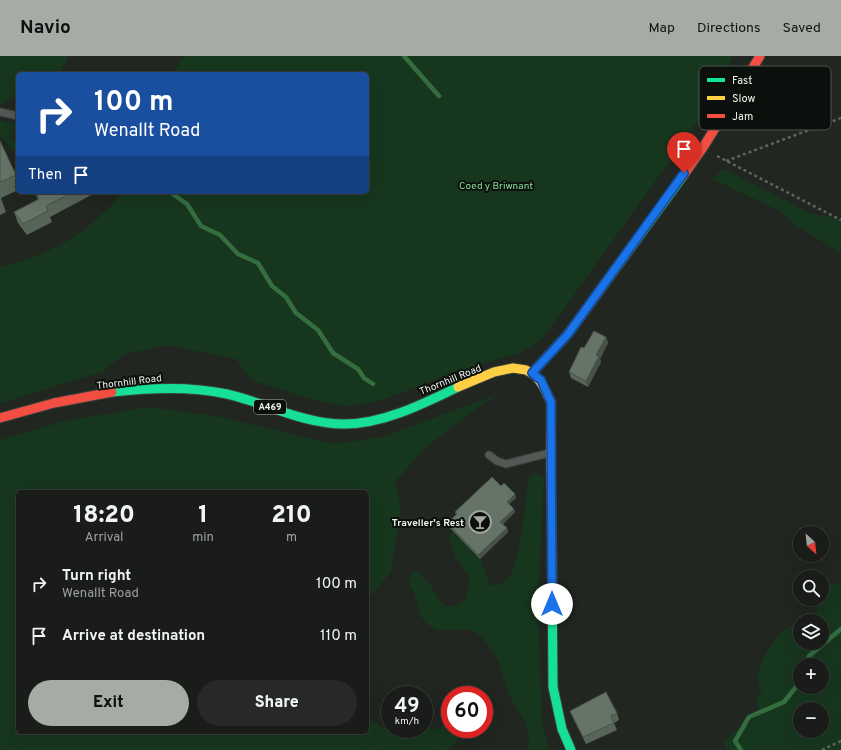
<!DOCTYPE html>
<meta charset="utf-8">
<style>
body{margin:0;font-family:Overpass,sans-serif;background:#262926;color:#f1f3f6;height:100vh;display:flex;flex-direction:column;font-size:15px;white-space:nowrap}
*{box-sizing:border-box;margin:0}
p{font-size:13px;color:#9fa1a2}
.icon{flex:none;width:22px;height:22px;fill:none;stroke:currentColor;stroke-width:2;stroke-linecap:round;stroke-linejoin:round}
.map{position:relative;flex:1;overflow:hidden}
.side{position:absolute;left:16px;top:434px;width:353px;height:244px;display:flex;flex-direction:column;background:#191c19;border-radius:6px;box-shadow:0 4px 16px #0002,0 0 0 1px #373a38}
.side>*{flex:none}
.guide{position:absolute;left:16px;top:16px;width:353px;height:122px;border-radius:6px;box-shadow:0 4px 16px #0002,0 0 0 1px #373a38;background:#1a4fa0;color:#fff;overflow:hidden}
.needle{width:26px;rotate:153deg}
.tools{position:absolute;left:793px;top:470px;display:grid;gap:8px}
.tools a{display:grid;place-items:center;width:36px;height:36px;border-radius:50%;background:#191c19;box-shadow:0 4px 16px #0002,0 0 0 1px #373a38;font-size:20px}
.speed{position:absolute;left:381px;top:630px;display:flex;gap:8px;font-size:20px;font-weight:700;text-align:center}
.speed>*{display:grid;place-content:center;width:52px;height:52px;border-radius:50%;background:#191c19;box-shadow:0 4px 16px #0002,0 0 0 1px #373a38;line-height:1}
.speed small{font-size:10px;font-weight:400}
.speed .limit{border:6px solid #d22;background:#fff;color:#111}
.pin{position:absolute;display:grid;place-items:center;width:34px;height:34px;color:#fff;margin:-41px -17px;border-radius:50% 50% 50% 0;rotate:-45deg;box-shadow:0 0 4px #0007}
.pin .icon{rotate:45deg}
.me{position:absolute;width:44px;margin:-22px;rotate:0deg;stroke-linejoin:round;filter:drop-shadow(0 0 3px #0008)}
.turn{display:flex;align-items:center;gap:14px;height:84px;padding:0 12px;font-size:18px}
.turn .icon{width:52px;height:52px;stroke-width:2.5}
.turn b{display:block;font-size:28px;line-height:34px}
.then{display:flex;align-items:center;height:38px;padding:0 12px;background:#0003;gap:8px;font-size:15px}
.eta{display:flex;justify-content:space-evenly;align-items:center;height:68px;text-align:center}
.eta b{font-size:24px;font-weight:800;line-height:28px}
.primary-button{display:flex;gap:8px;margin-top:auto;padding:8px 12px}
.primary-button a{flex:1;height:46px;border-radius:24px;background:#a6aba6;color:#111;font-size:16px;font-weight:800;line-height:46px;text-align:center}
.primary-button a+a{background:#262926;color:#f1f3f6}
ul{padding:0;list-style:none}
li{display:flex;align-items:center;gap:12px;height:52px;padding:0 12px}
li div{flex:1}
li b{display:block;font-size:15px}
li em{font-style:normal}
header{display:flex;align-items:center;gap:24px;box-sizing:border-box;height:56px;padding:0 20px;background:#a6aba6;color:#111}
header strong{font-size:19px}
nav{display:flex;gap:22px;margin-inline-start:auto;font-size:14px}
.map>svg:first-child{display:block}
.green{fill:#17361e;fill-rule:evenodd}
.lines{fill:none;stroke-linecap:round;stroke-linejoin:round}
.stream{stroke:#346e3f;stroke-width:4.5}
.lane-casing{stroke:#3c403c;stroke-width:9}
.fast-casing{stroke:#3c403c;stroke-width:11}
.slow-casing{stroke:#3c403c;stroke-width:11}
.jam-casing{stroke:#3c403c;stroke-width:11}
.path{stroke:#616361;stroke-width:2.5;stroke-dasharray:3 3;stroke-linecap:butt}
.lane{stroke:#545855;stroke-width:7}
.fast{stroke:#16e098;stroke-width:9}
.slow{stroke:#ffcf43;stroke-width:9}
.jam{stroke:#f24e42;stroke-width:9}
.wall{fill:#576458}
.shaded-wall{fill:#475147}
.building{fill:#657466;stroke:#475147}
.route-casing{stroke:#114b97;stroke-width:10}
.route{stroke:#1a73e8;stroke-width:7}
.labels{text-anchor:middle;stroke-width:4;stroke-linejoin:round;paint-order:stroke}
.shield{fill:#0c100c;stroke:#aaafaa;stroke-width:1}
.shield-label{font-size:9px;font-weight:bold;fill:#edf3ed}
.park-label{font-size:10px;fill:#88e095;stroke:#0c100c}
.street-label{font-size:10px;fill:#edf3ed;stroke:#0c100c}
.poi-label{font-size:10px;font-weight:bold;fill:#edf3ed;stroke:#0c100c;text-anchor:end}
.key{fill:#0c100c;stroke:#505450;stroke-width:1}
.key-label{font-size:11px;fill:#edf3ed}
</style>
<header>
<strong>Navio</strong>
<nav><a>Map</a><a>Directions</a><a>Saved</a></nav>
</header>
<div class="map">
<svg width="841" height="694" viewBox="0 0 841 694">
<rect width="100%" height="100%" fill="#212621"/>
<g class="green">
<polygon points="0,0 69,0 59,18 18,18 18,40 2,48 0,48"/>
<path d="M184,0h549l-28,55 -101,142 -61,85 -19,13 -90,29 -54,21 -34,5 -32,-6 -63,-20 -15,-21 -70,-14 -43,10 -21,17 -76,23 -26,9v-137c52,-13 88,-33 123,-75h244v-118h-195z"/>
<polygon points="0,64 15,68 12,83 18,88 18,96 15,96 0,80"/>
<polygon points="724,113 810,157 841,163 841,197 796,170 780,155 712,123"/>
<path d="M499,338l-23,15 -54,41 -19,24 -8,6 6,27 -10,65 -24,28v-108h-349v240h349v-10l6,-1c12,12 35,8 51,8v-9l7,9h8l10,-7 1,7h7v12l-9,9h-448v-310l64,-19 85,-14 67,9 118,28 48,-7z"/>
<path d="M535,417l9,4 -6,131 4,114 7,28h-21l1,-14 -4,-14 -15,-25 -10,-28 -1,-8 -18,-25 -10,-6h-34l-10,-6 -7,-9 -5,-20 -7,-13 6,-12c19,13 18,20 30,36 11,2 15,-2 23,-9l2,-21 -14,-20 -6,-19 4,-5 27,27 11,27c6,-1 10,-1 15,-5 15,-14 19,-78 22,-100l2,-6z"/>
<path d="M822,527l19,1v166h-114l-3,-9 12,-11 12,-4 11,-17 -3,-9 6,-11c-1,-2 -4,-5 -4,-8 -4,-13 20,-51 33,-55 2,-1 6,-1 9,-1v18h22v-22h-9l3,-6 1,-10 -13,-6h18zM800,609h22v22h-22zM800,653h22v22h-22z"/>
</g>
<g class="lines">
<g class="stream">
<polyline points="404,0 439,40"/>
<polyline points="170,136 187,148 201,170 220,179 238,198 258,207 272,230 286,241 296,257 318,274 333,297 358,313 364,322 373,328"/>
<polyline points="806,609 809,600 841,573"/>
<polyline points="741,694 735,685 749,661 784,646 800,626"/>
</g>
<g class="lane-casing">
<g id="lane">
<polyline points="0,56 18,60"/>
<polyline points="489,399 497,405 506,408 549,397"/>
</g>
</g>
<g class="fast-casing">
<g id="fast">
<polyline points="532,317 568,278 683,120"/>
<path d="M112,336c38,-4 77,-6 115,2 39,9 76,30 117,30 39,0 79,-20 114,-37"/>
<polyline points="552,508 553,631 562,673 571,694"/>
</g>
</g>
<g class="slow-casing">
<polyline id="slow" points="458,331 494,316 513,312 526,314 536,320 543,330 551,346 551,414"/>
</g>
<g class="jam-casing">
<g id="jam">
<polyline points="683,120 702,93 760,0"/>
<polyline points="0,362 54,347 112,336"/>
<polyline points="551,414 552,508"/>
</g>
</g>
<g class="path">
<polyline points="717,100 841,164"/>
<polyline points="726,105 841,62"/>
<polyline points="822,694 841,685"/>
</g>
<use href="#lane" class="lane"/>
<use href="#fast" class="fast"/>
<use href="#slow" class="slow"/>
<use href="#jam" class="jam"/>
</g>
<g class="wall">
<polygon points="0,85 18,125 18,134 1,142 6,156 0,159"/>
<polygon points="35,136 97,136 50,161 52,166 27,179 18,167 14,156 38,144"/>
<polygon points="606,281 608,287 600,303 601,306 588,331 571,322 569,316 584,292"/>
<polygon points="501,430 516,442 509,448 515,456 503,468 507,472 508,476 480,503 449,471 447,467 456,459 455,456"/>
<polygon points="570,655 617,657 619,664 614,667 617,674 586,688 573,662"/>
</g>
<g class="shaded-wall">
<polygon points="606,281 608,287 600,303 601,306 588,331 586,325 596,299"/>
<polygon points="515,438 516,442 508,449 507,446"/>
<polygon points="514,453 515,456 501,469 500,466"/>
<polygon points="507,472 508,476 480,503 478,499"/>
</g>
<g class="building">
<polygon points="0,85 16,119 0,126"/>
<polygon points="35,136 73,136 46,150 48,155 23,168 14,156 39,143"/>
<polygon points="594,275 606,281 596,299 599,300 586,325 569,316 581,291 584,292"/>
<polygon points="492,421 501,430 504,427 515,438 507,446 514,453 500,466 507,472 478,499 447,467 457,458 455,456"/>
<polygon points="606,636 617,657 611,660 614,667 583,681 570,655"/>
</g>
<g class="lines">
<g class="route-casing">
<polyline id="route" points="552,548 551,346 541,324 532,317 568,278 684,117"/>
</g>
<use href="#route" class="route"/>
</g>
<defs>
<g id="bar-ring" transform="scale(1.15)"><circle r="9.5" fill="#0c100c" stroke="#a6aba6" stroke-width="1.5"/><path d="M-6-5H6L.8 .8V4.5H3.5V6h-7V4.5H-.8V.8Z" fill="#a6aba6"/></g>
</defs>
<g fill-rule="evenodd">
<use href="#bar-ring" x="480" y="466"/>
</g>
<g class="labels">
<rect class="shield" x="254" y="344" width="32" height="14" rx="3"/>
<g class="shield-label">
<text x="270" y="354">A469</text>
</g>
<g class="park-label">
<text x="496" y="133">Coed y Briwnant</text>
</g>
<g class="street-label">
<text transform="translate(450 323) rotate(-22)" y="4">Thornhill Road</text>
<text transform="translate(129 325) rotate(-7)" y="4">Thornhill Road</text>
</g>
<g class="poi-label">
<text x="464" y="470">Traveller's Rest</text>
</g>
</g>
<rect x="699" y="10" width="132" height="64" rx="6" class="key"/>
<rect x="707" y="22" width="18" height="4" fill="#16e098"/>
<rect x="707" y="40" width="18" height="4" fill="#ffcf43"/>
<rect x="707" y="58" width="18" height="4" fill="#f24e42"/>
<g class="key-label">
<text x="732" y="28">Fast</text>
<text x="732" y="46">Slow</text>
<text x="732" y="64">Jam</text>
</g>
</svg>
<div class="tools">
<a><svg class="needle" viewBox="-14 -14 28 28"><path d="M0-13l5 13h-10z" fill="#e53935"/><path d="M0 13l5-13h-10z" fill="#9fa1a2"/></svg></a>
<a><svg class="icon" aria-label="search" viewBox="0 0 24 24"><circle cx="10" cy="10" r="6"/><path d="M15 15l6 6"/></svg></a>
<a><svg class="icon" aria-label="layers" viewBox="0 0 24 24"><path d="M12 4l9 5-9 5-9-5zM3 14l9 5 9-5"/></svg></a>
<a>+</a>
<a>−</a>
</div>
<div class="speed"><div>49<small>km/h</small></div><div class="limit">60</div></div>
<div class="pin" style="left:684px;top:117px;background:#d93025"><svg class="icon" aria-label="arrive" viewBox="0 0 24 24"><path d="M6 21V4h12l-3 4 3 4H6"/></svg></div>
<svg class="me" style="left:552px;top:548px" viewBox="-20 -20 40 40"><circle r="19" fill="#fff"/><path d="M0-13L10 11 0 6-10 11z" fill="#1a73e8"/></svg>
<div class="guide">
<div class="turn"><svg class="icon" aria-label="right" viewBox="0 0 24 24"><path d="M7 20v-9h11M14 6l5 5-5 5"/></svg><div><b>100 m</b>Wenallt Road</div></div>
<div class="then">Then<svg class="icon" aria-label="arrive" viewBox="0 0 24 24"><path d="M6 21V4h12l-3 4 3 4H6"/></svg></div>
</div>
<section class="side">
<div class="eta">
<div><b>18:20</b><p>Arrival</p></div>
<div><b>1</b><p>min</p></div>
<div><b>210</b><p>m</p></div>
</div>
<ul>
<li><svg class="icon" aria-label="right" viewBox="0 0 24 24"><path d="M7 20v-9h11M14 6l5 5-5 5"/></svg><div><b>Turn right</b><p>Wenallt Road</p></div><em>100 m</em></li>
<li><svg class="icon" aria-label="arrive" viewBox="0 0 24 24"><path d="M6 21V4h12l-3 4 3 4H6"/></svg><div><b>Arrive at destination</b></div><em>110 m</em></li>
</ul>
<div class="primary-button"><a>Exit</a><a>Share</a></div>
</section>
</div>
